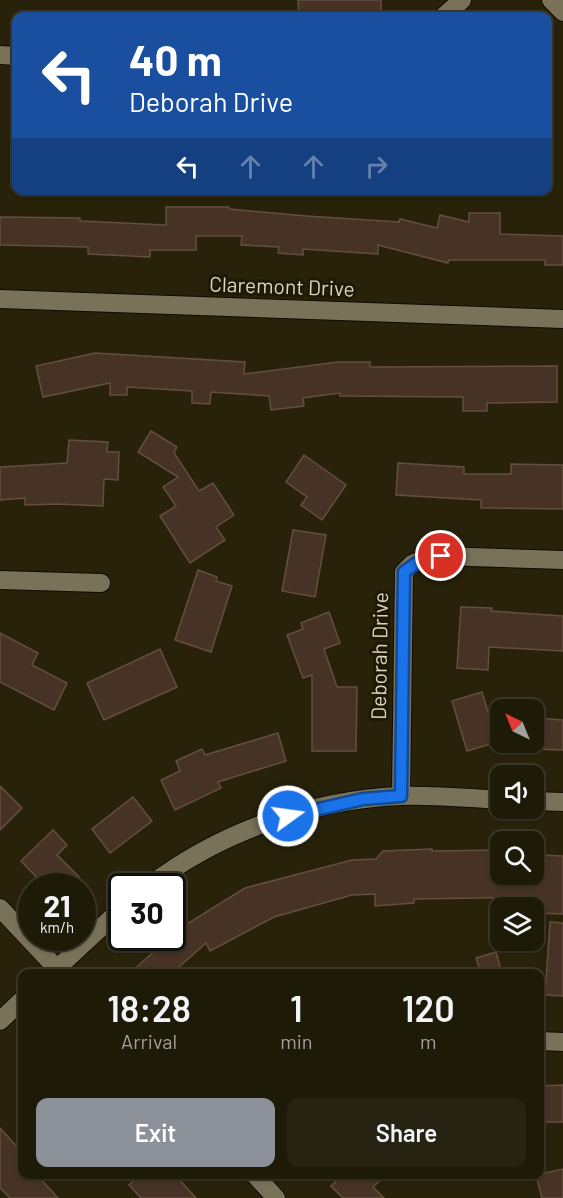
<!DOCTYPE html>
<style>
body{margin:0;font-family:Barlow,sans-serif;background:#262312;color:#f1f3f6;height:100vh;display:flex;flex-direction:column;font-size:22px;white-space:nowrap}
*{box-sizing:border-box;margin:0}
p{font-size:20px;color:#a1a19c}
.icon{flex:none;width:33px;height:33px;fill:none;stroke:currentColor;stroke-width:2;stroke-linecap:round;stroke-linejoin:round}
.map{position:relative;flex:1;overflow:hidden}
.drawer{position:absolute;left:18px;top:969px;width:526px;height:210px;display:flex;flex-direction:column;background:#1e1a08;border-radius:12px;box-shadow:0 2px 4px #0004,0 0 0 2px #3c3829}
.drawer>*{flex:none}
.guide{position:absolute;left:12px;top:12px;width:540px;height:183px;border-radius:12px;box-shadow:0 2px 4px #0004,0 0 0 2px #3c3829;background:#1a4fa0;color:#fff;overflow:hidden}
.needle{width:39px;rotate:317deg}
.tools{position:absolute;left:490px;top:699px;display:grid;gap:12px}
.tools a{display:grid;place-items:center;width:54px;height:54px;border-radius:12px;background:#1e1a08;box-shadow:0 2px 4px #0004,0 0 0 2px #3c3829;font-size:30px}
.speed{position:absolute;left:18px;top:873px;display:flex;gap:12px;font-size:30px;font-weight:700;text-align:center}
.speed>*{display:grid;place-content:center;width:78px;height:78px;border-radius:50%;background:#1e1a08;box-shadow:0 2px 4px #0004,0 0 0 2px #3c3829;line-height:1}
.speed small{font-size:15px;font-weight:400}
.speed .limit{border:3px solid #111;border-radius:9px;background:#fff;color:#111}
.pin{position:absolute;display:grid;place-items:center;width:51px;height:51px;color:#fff;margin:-26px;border:3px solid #fff;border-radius:50%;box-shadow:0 2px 6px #0007}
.me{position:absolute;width:66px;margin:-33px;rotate:76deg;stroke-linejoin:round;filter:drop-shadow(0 0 4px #0008)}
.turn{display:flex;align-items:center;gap:21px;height:126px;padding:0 18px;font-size:27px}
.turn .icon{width:78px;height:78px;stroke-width:2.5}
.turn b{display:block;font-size:42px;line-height:51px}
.lanes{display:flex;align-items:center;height:57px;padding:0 18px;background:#0003;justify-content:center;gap:30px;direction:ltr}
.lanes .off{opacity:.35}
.eta{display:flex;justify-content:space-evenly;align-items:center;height:102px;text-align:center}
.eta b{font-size:36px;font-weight:600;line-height:42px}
.cta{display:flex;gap:12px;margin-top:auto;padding:12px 18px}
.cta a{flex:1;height:69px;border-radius:12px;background:#8c9099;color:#fff;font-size:24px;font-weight:600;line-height:69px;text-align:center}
.cta a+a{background:#262312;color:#f1f3f6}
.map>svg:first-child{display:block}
.building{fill:#473325;stroke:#644e3f;stroke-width:1.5}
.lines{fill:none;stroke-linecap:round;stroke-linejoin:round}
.street-casing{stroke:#110b00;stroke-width:20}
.street{stroke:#797259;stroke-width:18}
.route-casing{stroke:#114b97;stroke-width:15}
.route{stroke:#1a73e8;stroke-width:10}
.labels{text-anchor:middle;stroke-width:6;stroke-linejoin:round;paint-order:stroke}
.street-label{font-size:21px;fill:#d9d5c8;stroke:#1f1803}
</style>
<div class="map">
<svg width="563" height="1198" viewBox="0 0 563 1198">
<rect width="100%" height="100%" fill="#28220b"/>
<g class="building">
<polygon points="298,0 381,0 381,12 330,16 299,16"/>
<polygon points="166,207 229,207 229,209 306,216 399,222 400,219 437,228 440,215 469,222 469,213 500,213 500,234 563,236 563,265 545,265 545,260 449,260 448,263 378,245 378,254 303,249 303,255 278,253 279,247 241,245 242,236 196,236 196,250 150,250 150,257 88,254 88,247 0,245 0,217 80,218 80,221 166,225"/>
<polygon points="95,353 245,362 244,374 338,362 370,362 370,367 557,366 557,402 487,403 487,411 463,411 463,397 340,396 340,393 303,398 304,406 271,410 269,396 211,392 210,404 192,403 192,391 127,387 127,395 110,395 110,383 43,397 36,366"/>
<polygon points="151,431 177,447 174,453 199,491 213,483 234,515 216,527 225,540 190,563 160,516 176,506 163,487 178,477 138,452"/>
<polygon points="69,440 108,442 107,452 119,452 118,480 104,479 103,506 57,504 25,505 25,498 0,500 0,467 67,463"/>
<polygon points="304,455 346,485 322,520 301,505 307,497 286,482"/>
<polygon points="398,463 464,467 464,474 511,474 511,464 563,465 563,509 481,508 481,500 396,495"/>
<polygon points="293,530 326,535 315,597 282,591"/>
<polygon points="198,570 217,577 216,581 232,586 211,652 175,640"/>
<polygon points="461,607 492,608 491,611 563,616 563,651 489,647 488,670 457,668"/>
<polygon points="329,612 340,643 324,649 337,687 357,687 356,751 312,751 312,675 303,678 287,635 303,629 301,623"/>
<polygon points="0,633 38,653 32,665 67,683 54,710 0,682"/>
<polygon points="160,649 177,687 104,720 87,683"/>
<polygon points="482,692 497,742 467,751 452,701"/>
<polygon points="534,718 563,720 563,750 534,749"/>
<polygon points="278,733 286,761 218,782 221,788 175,810 161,780 180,771 176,761 202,749 205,755"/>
<polygon points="0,786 22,808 0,830"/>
<polygon points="133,797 152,821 110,853 92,829"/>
<polygon points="53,830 67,845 57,855 79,877 69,886 45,886 21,861"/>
<polygon points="432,849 432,851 501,850 501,874 538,874 539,855 563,856 563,914 536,913 537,897 414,899 414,903 375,906 375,894 352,895 274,917 210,951 206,943 171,974 129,974 169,938 172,938 172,935 182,927 245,888 352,860 376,859 383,851"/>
<polygon points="550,922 563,923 563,996 545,995"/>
<polygon points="496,952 502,974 481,974 476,958"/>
<polygon points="563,1085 563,1122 540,1122 540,1086"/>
<polygon points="0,1128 22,1152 22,1174 36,1174 58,1198 10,1198 0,1188"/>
<polygon points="563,1169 563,1198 542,1198 536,1175"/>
<polygon points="140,1174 174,1174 196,1198 141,1198 129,1185"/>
<polygon points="343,1174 387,1174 373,1187 384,1198 343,1198 331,1186"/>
</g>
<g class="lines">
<g class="street-casing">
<g id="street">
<polyline points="551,0 563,12"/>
<polyline points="444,16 462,0"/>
<polyline points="0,55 16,56"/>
<polyline points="0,299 563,319"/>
<polyline points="0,580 101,583"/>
<polyline points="401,796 404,572 412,564 421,560 441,556 563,560"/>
<polyline points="534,801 563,802"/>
<path d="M149,886c71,-54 161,-86 251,-90 33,-1 68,2 101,4"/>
<polyline points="0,908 62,974"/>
<polyline points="51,974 122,908"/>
<polyline points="0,1021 22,1000"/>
<polyline points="540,1041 563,1042"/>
<polyline points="254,1174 276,1198"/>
</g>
</g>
<use href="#street" class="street"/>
</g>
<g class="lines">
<g class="route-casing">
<polyline id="route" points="288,816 363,799 401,796 404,572 421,560 441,556"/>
</g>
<use href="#route" class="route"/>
</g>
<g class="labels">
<g class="street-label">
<text transform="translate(282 287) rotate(2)" y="7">Claremont Drive</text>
<text transform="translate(380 656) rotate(-89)" y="7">Deborah Drive</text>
</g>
</g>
</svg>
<div class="tools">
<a><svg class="needle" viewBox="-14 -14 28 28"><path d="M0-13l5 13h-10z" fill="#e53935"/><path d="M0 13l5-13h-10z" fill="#a1a19c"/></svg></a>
<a><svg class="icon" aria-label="sound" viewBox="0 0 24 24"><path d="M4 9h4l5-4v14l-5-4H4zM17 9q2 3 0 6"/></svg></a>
<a><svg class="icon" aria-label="search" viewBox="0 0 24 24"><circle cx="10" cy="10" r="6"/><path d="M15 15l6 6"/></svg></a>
<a><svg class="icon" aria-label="layers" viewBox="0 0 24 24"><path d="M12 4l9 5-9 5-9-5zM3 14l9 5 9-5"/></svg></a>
</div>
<div class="speed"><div>21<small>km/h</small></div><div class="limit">30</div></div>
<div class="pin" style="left:441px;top:556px;background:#d93025"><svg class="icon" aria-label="arrive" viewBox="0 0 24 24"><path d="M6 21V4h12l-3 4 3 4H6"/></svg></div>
<svg class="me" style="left:288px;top:816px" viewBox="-20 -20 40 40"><circle r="17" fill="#1a73e8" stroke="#fff" stroke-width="3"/><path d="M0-11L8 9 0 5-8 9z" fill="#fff"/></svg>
<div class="guide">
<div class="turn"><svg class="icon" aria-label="left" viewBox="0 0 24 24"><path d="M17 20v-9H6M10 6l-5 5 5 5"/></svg><div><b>40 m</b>Deborah Drive</div></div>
<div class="lanes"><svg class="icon" aria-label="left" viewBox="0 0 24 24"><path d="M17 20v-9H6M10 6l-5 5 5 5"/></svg><svg class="icon off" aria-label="ahead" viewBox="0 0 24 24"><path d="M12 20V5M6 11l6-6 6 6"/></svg><svg class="icon off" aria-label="ahead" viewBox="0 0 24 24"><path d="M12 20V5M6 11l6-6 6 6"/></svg><svg class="icon off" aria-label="right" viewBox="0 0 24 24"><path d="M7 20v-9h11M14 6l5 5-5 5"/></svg></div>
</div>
<section class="drawer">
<div class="eta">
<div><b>18:28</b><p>Arrival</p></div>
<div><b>1</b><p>min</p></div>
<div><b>120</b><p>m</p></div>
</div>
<div class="cta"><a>Exit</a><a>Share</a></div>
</section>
</div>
